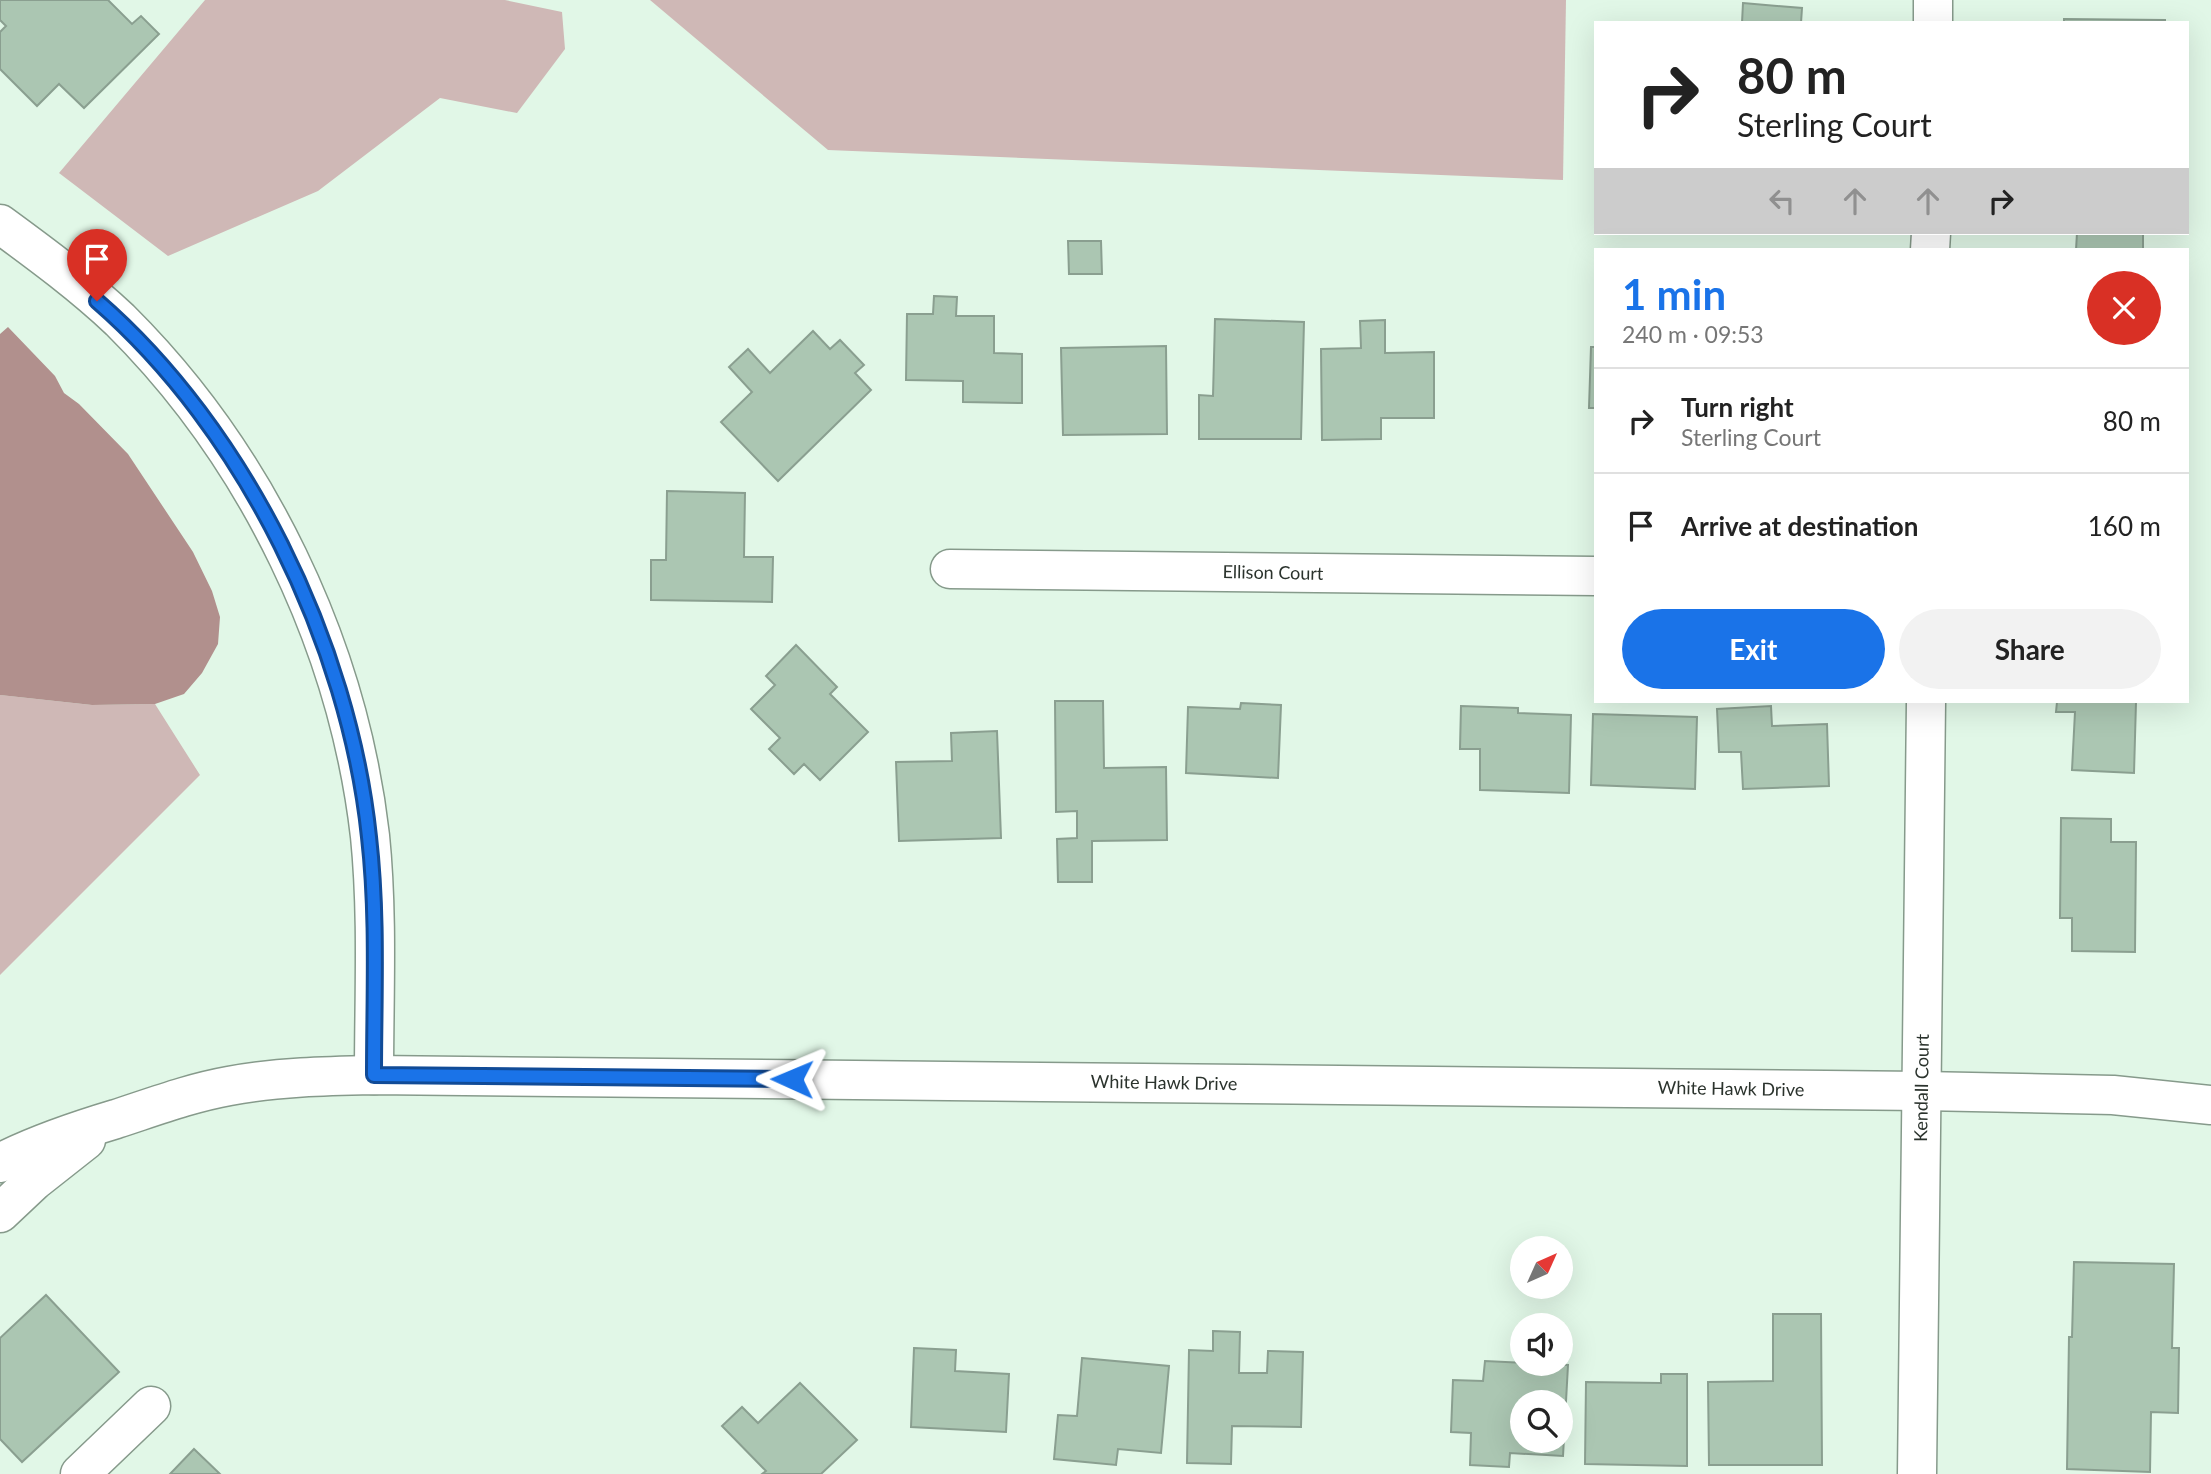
<!DOCTYPE html>
<meta charset="utf-8">
<style>
body{margin:0;font-family:Lato,sans-serif;background:#f2f2f2;color:#222;height:100vh;display:flex;flex-direction:column;font-size:26px;white-space:nowrap}
*{box-sizing:border-box;margin:0}
p{font-size:23px;color:#767676}
.icon{flex:none;width:38px;height:38px;fill:none;stroke:currentColor;stroke-width:2;stroke-linecap:round;stroke-linejoin:round}
.map{position:relative;flex:1;overflow:hidden}
.drawer{position:absolute;left:1594px;top:248px;width:595px;height:455px;display:flex;flex-direction:column;background:#fff;border-radius:0px;box-shadow:0 7px 28px #0002}
.drawer>*{flex:none}
.banner{position:absolute;left:1594px;top:21px;width:595px;height:214px;border-radius:0px;box-shadow:0 7px 28px #0002;background:#fff;color:#222;overflow:hidden}
.needle{width:46px;rotate:45deg}
.fabs{position:absolute;left:1510px;top:1236px;display:grid;gap:14px}
.fabs a{display:grid;place-items:center;width:63px;height:63px;border-radius:50%;background:#fff;box-shadow:0 7px 28px #0002;font-size:35px}
.pin{position:absolute;display:grid;place-items:center;width:60px;height:60px;color:#fff;margin:-72px -30px;border-radius:50% 50% 50% 0;rotate:-45deg;box-shadow:0 0 7px #0007}
.pin .icon{rotate:45deg}
.me{position:absolute;width:77px;margin:-38px;rotate:271deg;stroke-linejoin:round;filter:drop-shadow(0 0 5px #0008)}
.turn{display:flex;align-items:center;gap:24px;height:147px;padding:0 28px;font-size:32px}
.turn .icon{width:91px;height:91px;stroke-width:2.5}
.turn b{display:block;font-size:49px;line-height:60px}
.lanes{display:flex;align-items:center;height:66px;padding:0 28px;background:#0003;justify-content:center;gap:35px;direction:ltr}
.lanes .off{opacity:.35}
.round{display:grid;place-items:center;flex:none;width:74px;height:74px;border-radius:37px;background:#f2f2f2}
.head{display:flex;align-items:center;justify-content:space-between;height:119px;padding:0 28px}
h1{font-size:42px;font-weight:700;line-height:52px;color:#1a73e8}
.cta{display:flex;gap:14px;margin-top:auto;padding:14px 28px}
.cta a{flex:1;height:80px;border-radius:42px;background:#1a73e8;color:#fff;font-size:28px;font-weight:700;line-height:80px;text-align:center}
.cta a+a{background:#f2f2f2;color:#222}
ul{padding:0;list-style:none}
li{display:flex;align-items:center;gap:21px;height:105px;padding:0 28px;border-top:2px solid #e0e0e0}
li div{flex:1}
li b{display:block;font-size:26px}
li em{font-style:normal}
.map>svg:first-child{display:block}
.green{fill:#cfb8b6}
.water{fill:#b1908d}
.building{fill:#abc6b2;stroke:#8a9f90;stroke-width:2;fill-rule:evenodd}
.lines{fill:none;stroke-linecap:round;stroke-linejoin:round}
.minor-casing{stroke:#869a8b;stroke-width:41}
.minor{stroke:#fff;stroke-width:38}
.route-casing{stroke:#114b97;stroke-width:18}
.route{stroke:#1a73e8;stroke-width:12}
.labels{text-anchor:middle;stroke-width:7;stroke-linejoin:round;paint-order:stroke}
.street-label{font-size:18px;fill:#2b332d;stroke:#fff}
</style>
<div class="map">
<svg width="2211" height="1474" viewBox="0 0 2211 1474">
<rect width="100%" height="100%" fill="#e1f7e7"/>
<g class="green">
<polygon points="205,0 505,0 562,12 565,49 517,113 440,98 318,191 168,256 59,173"/>
<polygon points="650,0 1566,0 1563,180 828,150"/>
<polygon points="0,695 92,705 155,704 200,775 0,975"/>
</g>
<polygon class="water" points="8,327 55,376 64,393 79,404 128,454 193,552 212,591 220,617 218,644 202,673 184,694 155,704 92,705 0,695 0,334"/>
<g class="building">
<polygon points="0,0 108,0 132,24 141,16 159,34 84,108 59,84 37,106 0,69 0,32 6,26 0,20"/>
<polygon points="1743,3 1802,8 1801,23 1742,23"/>
<polygon points="2064,19 2165,20 2165,23 2064,23"/>
<polygon points="2077,233 2143,233 2143,250 2076,250"/>
<polygon points="1068,241 1101,241 1102,274 1069,274"/>
<polygon points="934,296 957,297 956,316 994,316 994,353 1022,354 1022,403 963,402 963,381 906,380 907,314 933,314"/>
<polygon points="1215,319 1304,322 1301,439 1199,439 1199,395 1213,396"/>
<polygon points="1385,320 1385,353 1434,352 1434,418 1381,418 1381,439 1322,440 1321,349 1361,348 1360,321"/>
<polygon points="813,331 830,349 840,340 864,365 855,373 871,390 778,481 721,422 752,392 729,367 748,349 770,373"/>
<polygon points="1166,346 1167,434 1063,435 1061,348"/>
<polygon points="1591,347 1596,347 1596,408 1589,408"/>
<polygon points="667,491 745,493 744,557 773,557 772,602 651,600 651,560 666,560"/>
<polygon points="796,645 837,687 830,694 868,732 820,780 804,764 794,774 769,749 780,738 751,709 775,685 766,676"/>
<polygon points="1055,701 1103,701 1104,768 1166,767 1167,840 1092,841 1092,882 1058,882 1057,839 1077,838 1077,811 1056,812"/>
<polygon points="2057,702 2136,702 2134,773 2072,770 2075,712 2056,712"/>
<polygon points="1241,703 1281,705 1278,778 1186,773 1188,707 1240,709"/>
<polygon points="1461,706 1518,708 1518,713 1571,715 1569,793 1480,790 1480,749 1460,749"/>
<polygon points="1771,706 1772,726 1827,724 1829,786 1743,789 1741,752 1719,752 1717,709"/>
<polygon points="1593,714 1697,717 1695,789 1591,785"/>
<polygon points="997,731 1001,838 899,841 896,762 952,761 951,733"/>
<polygon points="2061,818 2111,819 2111,842 2136,842 2135,952 2072,951 2072,918 2060,918"/>
<polygon points="2074,1262 2174,1264 2172,1348 2179,1348 2178,1413 2151,1412 2150,1472 2067,1469 2069,1337 2072,1337"/>
<polygon points="46,1295 119,1372 22,1462 0,1439 0,1338"/>
<polygon points="1773,1314 1821,1314 1822,1465 1709,1465 1708,1382 1773,1381"/>
<polygon points="1213,1331 1240,1332 1239,1373 1267,1373 1268,1351 1303,1352 1301,1427 1232,1426 1231,1464 1187,1463 1189,1350 1213,1351"/>
<polygon points="914,1348 956,1350 955,1371 1009,1374 1006,1432 911,1427"/>
<polygon points="1082,1358 1169,1366 1161,1453 1118,1449 1116,1465 1054,1459 1058,1415 1077,1416"/>
<path d="M1485,1361l83,4 -5,91 -53,-3 -1,14 -39,-2 1,-32 -20,-1 2,-52 30,1zM1522,1402h39v38h-39z"/>
<polygon points="1661,1374 1687,1374 1687,1466 1585,1464 1586,1382 1661,1383"/>
<polygon points="800,1383 857,1440 821,1474 762,1474 766,1471 722,1426 742,1407 758,1423"/>
<polygon points="194,1449 220,1474 170,1474"/>
</g>
<g class="lines">
<g class="minor-casing">
<g id="minor">
<polyline points="1933,23 1933,0"/>
<path d="M0,224c41,30 83,61 120,96 137,136 228,325 250,516 8,79 4,160 4,239"/>
<polyline points="1930,250 1931,233"/>
<polyline points="950,569 1596,576"/>
<path d="M0,1163c37,-19 76,-32 116,-44 37,-12 74,-26 113,-33 48,-9 97,-10 145,-11l1548,16 191,4 98,10"/>
<polyline points="0,1213 34,1181 86,1140"/>
<polyline points="80,1474 151,1406"/>
<polyline points="1917,1474 1926,702"/>
</g>
</g>
<use href="#minor" class="minor"/>
</g>
<g class="lines">
<g class="route-casing">
<path id="route" d="M97,301c148,128 252,343 272,536 9,79 5,159 5,238l418,4"/>
</g>
<use href="#route" class="route"/>
</g>
<g class="labels">
<g class="street-label">
<text transform="translate(1273 573) rotate(1)" y="6">Ellison Court</text>
<text transform="translate(1164 1083) rotate(1)" y="6">White Hawk Drive</text>
<text transform="translate(1922 1088) rotate(-89)" y="6">Kendall Court</text>
<text transform="translate(1731 1089) rotate(1)" y="6">White Hawk Drive</text>
</g>
</g>
</svg>
<div class="fabs">
<a><svg class="needle" viewBox="-14 -14 28 28"><path d="M0-13l5 13h-10z" fill="#e53935"/><path d="M0 13l5-13h-10z" fill="#767676"/></svg></a>
<a><svg class="icon" aria-label="sound" viewBox="0 0 24 24"><path d="M4 9h4l5-4v14l-5-4H4zM17 9q2 3 0 6"/></svg></a>
<a><svg class="icon" aria-label="search" viewBox="0 0 24 24"><circle cx="10" cy="10" r="6"/><path d="M15 15l6 6"/></svg></a>
</div>
<div class="pin" style="left:97px;top:301px;background:#d93025"><svg class="icon" aria-label="arrive" viewBox="0 0 24 24"><path d="M6 21V4h12l-3 4 3 4H6"/></svg></div>
<svg class="me" style="left:792px;top:1079px" viewBox="-20 -20 40 40"><path d="M0-17L14 15 0 8-14 15z" fill="#1a73e8" stroke="#fff" stroke-width="4"/></svg>
<div class="banner">
<div class="turn"><svg class="icon" aria-label="right" viewBox="0 0 24 24"><path d="M7 20v-9h11M14 6l5 5-5 5"/></svg><div><b>80 m</b>Sterling Court</div></div>
<div class="lanes"><svg class="icon off" aria-label="left" viewBox="0 0 24 24"><path d="M17 20v-9H6M10 6l-5 5 5 5"/></svg><svg class="icon off" aria-label="ahead" viewBox="0 0 24 24"><path d="M12 20V5M6 11l6-6 6 6"/></svg><svg class="icon off" aria-label="ahead" viewBox="0 0 24 24"><path d="M12 20V5M6 11l6-6 6 6"/></svg><svg class="icon" aria-label="right" viewBox="0 0 24 24"><path d="M7 20v-9h11M14 6l5 5-5 5"/></svg></div>
</div>
<section class="drawer">
<div class="head"><div><h1>1 min</h1><p>240 m · 09:53</p></div><a class="round" style="background:#d93025;color:#fff"><svg class="icon" aria-label="close" viewBox="0 0 24 24"><path d="M6 6l12 12M18 6L6 18"/></svg></a></div>
<ul>
<li><svg class="icon" aria-label="right" viewBox="0 0 24 24"><path d="M7 20v-9h11M14 6l5 5-5 5"/></svg><div><b>Turn right</b><p>Sterling Court</p></div><em>80 m</em></li>
<li><svg class="icon" aria-label="arrive" viewBox="0 0 24 24"><path d="M6 21V4h12l-3 4 3 4H6"/></svg><div><b>Arrive at destination</b></div><em>160 m</em></li>
</ul>
<div class="cta"><a>Exit</a><a>Share</a></div>
</section>
</div>
